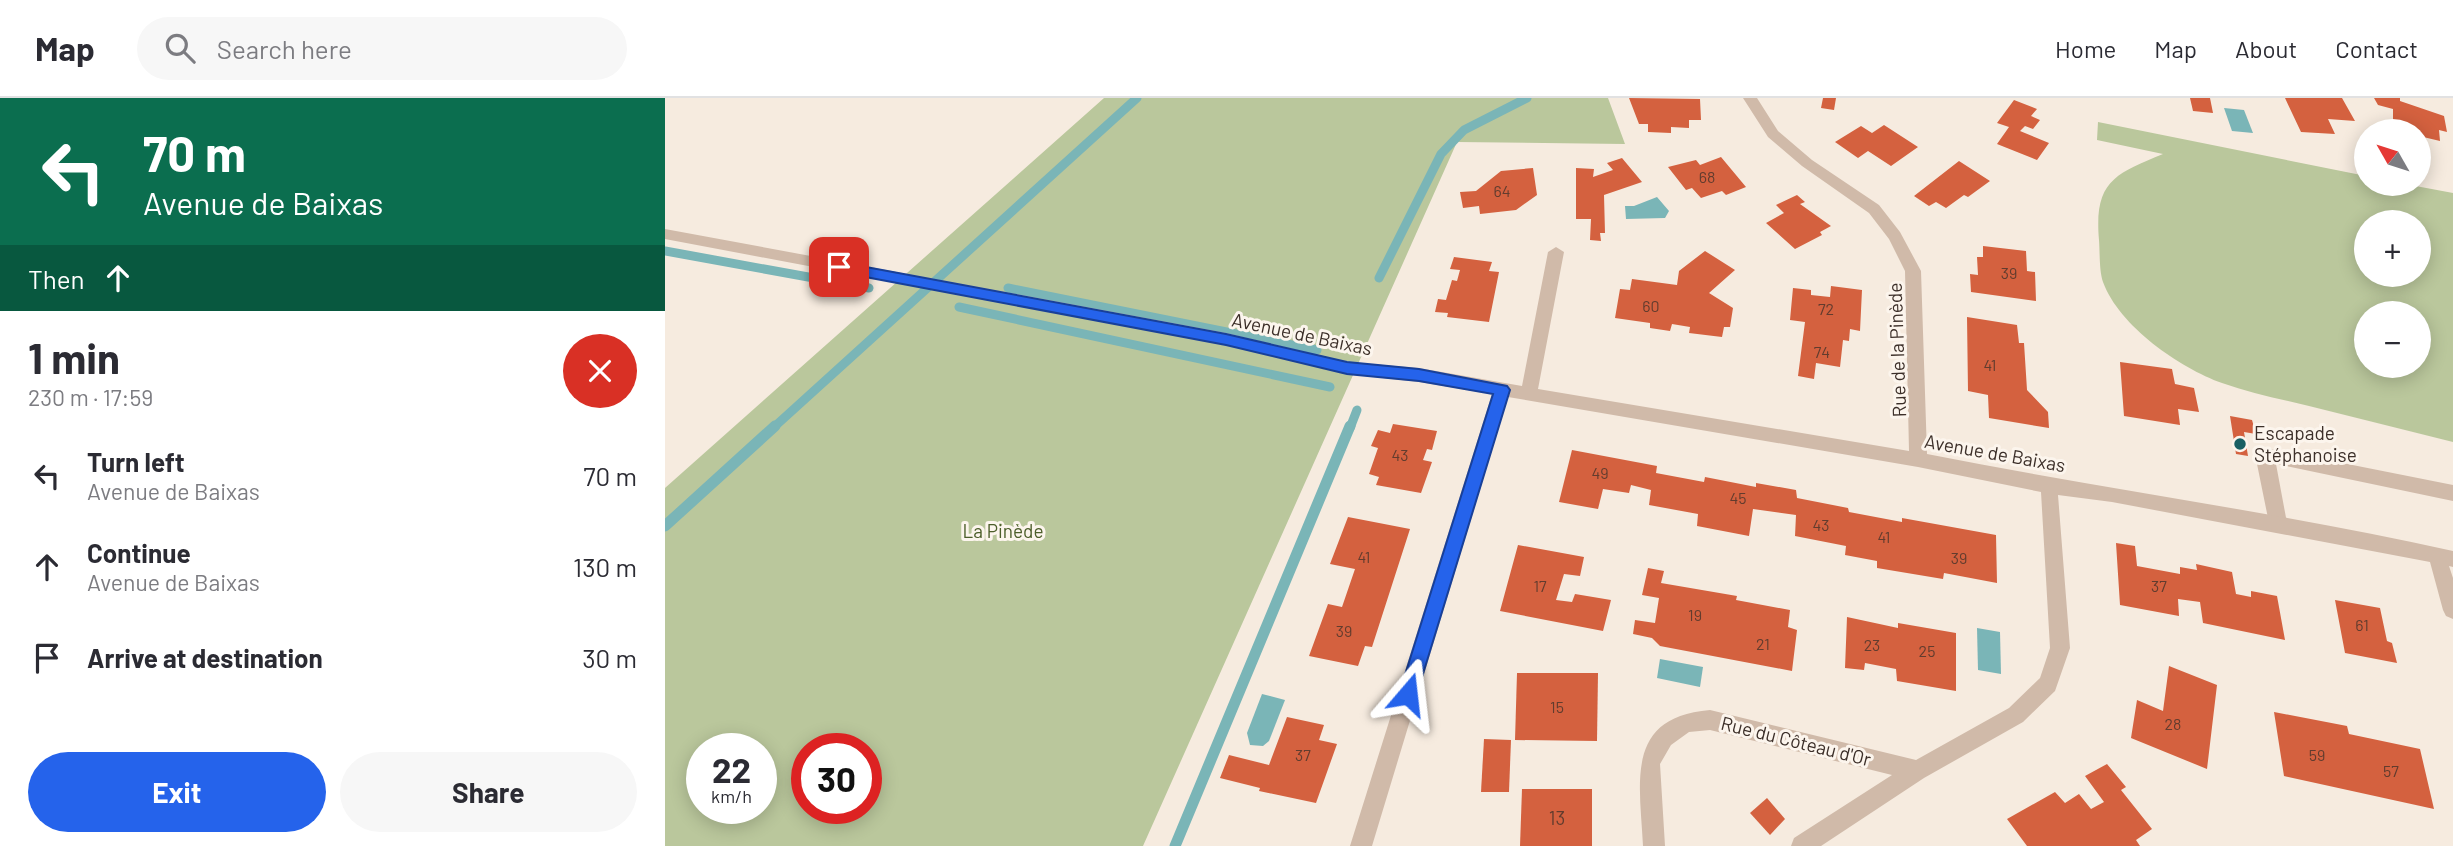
<!DOCTYPE html>
<meta charset="utf-8">
<style>
body{margin:0;font-family:Barlow,sans-serif;background:#f7f7f7;color:#2b2b33;height:100vh;display:flex;flex-direction:column;font-size:26px;white-space:nowrap}
*{box-sizing:border-box;margin:0}
p{font-size:23px;color:#7c7c81}
.icon{flex:none;width:38px;height:38px;fill:none;stroke:currentColor;stroke-width:2;stroke-linecap:round;stroke-linejoin:round}
.map{position:relative;flex:1;overflow:hidden}
.side{display:flex;flex-direction:column;background:#fff;width:665px}
.side>*{flex:none}
.top-card{background:#0b6e4f;color:#fff;overflow:hidden}
.needle{width:46px;rotate:309deg}
.tools{position:absolute;left:1689px;top:21px;display:grid;gap:14px}
.tools a{display:grid;place-items:center;width:77px;height:77px;border-radius:50%;background:#fff;box-shadow:0 4px 18px #0003;font-size:35px}
.speed{position:absolute;left:21px;top:635px;display:flex;gap:14px;font-size:35px;font-weight:700;text-align:center}
.speed>*{display:grid;place-content:center;width:91px;height:91px;border-radius:50%;background:#fff;box-shadow:0 4px 18px #0003;line-height:1}
.speed small{font-size:18px;font-weight:400}
.speed .limit{border:10px solid #d22;background:#fff;color:#111}
.pin{position:absolute;display:grid;place-items:center;width:60px;height:60px;color:#fff;margin:-30px;border-radius:14px;box-shadow:0 4px 10px #0006}
.me{position:absolute;width:77px;margin:-38px;rotate:17deg;stroke-linejoin:round;filter:drop-shadow(0 0 5px #0008)}
.turn{display:flex;align-items:center;gap:24px;height:147px;padding:0 28px;font-size:32px}
.turn .icon{width:91px;height:91px;stroke-width:2.5}
.turn b{display:block;font-size:49px;line-height:60px}
.then{display:flex;align-items:center;height:66px;padding:0 28px;background:#0003;gap:14px;font-size:26px}
.round{display:grid;place-items:center;flex:none;width:74px;height:74px;border-radius:37px;background:#f7f7f7}
.headline{display:flex;align-items:center;justify-content:space-between;height:119px;padding:0 28px}
h1{font-size:42px;font-weight:700;line-height:52px}
.cta{display:flex;gap:14px;margin-top:auto;padding:14px 28px}
.cta a{flex:1;height:80px;border-radius:42px;background:#2563eb;color:#fff;font-size:28px;font-weight:700;line-height:80px;text-align:center}
.cta a+a{background:#f7f7f7;color:#2b2b33}
ul{padding:0;list-style:none}
li{display:flex;align-items:center;gap:21px;height:91px;padding:0 28px}
li div{flex:1}
li b{display:block;font-size:26px}
li em{font-style:normal}
header{display:flex;align-items:center;gap:42px;box-sizing:border-box;height:98px;padding:0 35px;background:#fff;border-bottom:2px solid #e1e1e2}
header strong{font-size:33px}
nav{display:flex;gap:38px;margin-inline-start:auto;font-size:24px}
.search{width:490px;height:63px;background:#f7f7f7;display:flex;align-items:center;gap:18px;box-sizing:border-box;padding:0 24px;border-radius:38px;color:#7c7c81;font-size:26px}
main{display:flex;flex:1;min-height:0}
.map>svg:first-child{display:block}
.green{fill:#bac79c;fill-rule:evenodd}
.water{fill:#7ab5b7}
.lines{fill:none;stroke-linecap:round;stroke-linejoin:round}
.stream-far1{stroke:#7ab5b7;stroke-width:9}
.stream{stroke:#7ab5b7;stroke-width:11}
.building{fill:#d4613f}
.service{fill:#d0baa9;fill-rule:evenodd}
.minor{fill:#d0baa9;fill-rule:evenodd}
.route{fill:#2563eb;stroke:#184099;stroke-width:2}
.poi-dot{fill:#196064;stroke:#fcf5ed;stroke-width:2.5}
.labels{text-anchor:middle;stroke-width:6;stroke-linejoin:round;paint-order:stroke}
.number-label{font-size:16px;fill:#623c2e}
.street-label{font-size:19px;fill:#3c2f29;stroke:#fcf5ed}
.poi-label{font-size:19px;fill:#3c2f29;stroke:#fcf5ed;text-anchor:start}
.park-label{font-size:19px;fill:#4c5e2a;stroke:#fcf5ed}
.near-number-label{font-size:19px;fill:#623c2e}
</style>
<header>
<strong>Map</strong>
<div class="search"><svg class="icon" aria-label="search" viewBox="0 0 24 24"><circle cx="10" cy="10" r="6"/><path d="M15 15l6 6"/></svg>Search here</div>
<nav><a>Home</a><a>Map</a><a>About</a><a>Contact</a></nav>
</header>
<main>
<section class="side">
<div class="top-card">
<div class="turn"><svg class="icon" aria-label="left" viewBox="0 0 24 24"><path d="M17 20v-9H6M10 6l-5 5 5 5"/></svg><div><b>70 m</b>Avenue de Baixas</div></div>
<div class="then">Then<svg class="icon" aria-label="ahead" viewBox="0 0 24 24"><path d="M12 20V5M6 11l6-6 6 6"/></svg></div>
</div>
<div class="headline"><div><h1>1 min</h1><p>230 m · 17:59</p></div><a class="round" style="background:#d93025;color:#fff"><svg class="icon" aria-label="close" viewBox="0 0 24 24"><path d="M6 6l12 12M18 6L6 18"/></svg></a></div>
<ul>
<li><svg class="icon" aria-label="left" viewBox="0 0 24 24"><path d="M17 20v-9H6M10 6l-5 5 5 5"/></svg><div><b>Turn left</b><p>Avenue de Baixas</p></div><em>70 m</em></li>
<li><svg class="icon" aria-label="ahead" viewBox="0 0 24 24"><path d="M12 20V5M6 11l6-6 6 6"/></svg><div><b>Continue</b><p>Avenue de Baixas</p></div><em>130 m</em></li>
<li><svg class="icon" aria-label="arrive" viewBox="0 0 24 24"><path d="M6 21V4h12l-3 4 3 4H6"/></svg><div><b>Arrive at destination</b></div><em>30 m</em></li>
</ul>
<div class="cta"><a>Exit</a><a>Share</a></div>
</section>
<div class="map">
<svg width="1788" height="748" viewBox="0 0 1788 748">
<rect width="100%" height="100%" fill="#f6ebdf"/>
<g class="green">
<path d="M439,0h504l17,46 -168,-2 -314,704h-478v-358zM37,651h59v59h-59zM142,651h59v59h-59z"/>
<path d="M1433,24l268,54v8h39l48,9v249c-48,-12 -96,-24 -144,-36 -29,-7 -59,-13 -87,-23 -42,-15 -103,-57 -119,-101 -4,-12 -3,-29 -4,-42 -5,-58 15,-66 64,-86l-66,-14zM1701,124h53v53h-53zM1754,215v53h-53v-53z"/>
</g>
<g class="water">
<polygon points="1559,10 1579,12 1588,35 1567,33"/>
<polygon points="992,99 1004,113 1000,120 961,121 960,108 969,108"/>
<polygon points="1312,530 1335,534 1336,576 1313,572"/>
<polygon points="995,561 1038,569 1035,589 992,580"/>
<polygon points="597,596 620,602 604,643 598,648 585,647 582,635"/>
</g>
<g class="lines">
<g class="stream-far1">
<polyline points="0,153 204,190"/>
<polyline points="714,180 776,56 799,32 862,0"/>
<polyline points="343,190 652,252"/>
<polyline points="294,209 665,289"/>
<polyline points="108,330 472,0"/>
<polyline points="685,330 692,312"/>
</g>
<g class="stream">
<polyline points="0,428 110,328"/>
<polyline points="510,748 685,328"/>
</g>
</g>
<g class="building">
<polygon points="964,0 1035,1 1036,22 1024,22 1024,30 1006,29 1006,35 983,34 983,26 974,26"/>
<polygon points="1158,0 1171,0 1169,12 1156,10"/>
<polygon points="1525,0 1545,0 1548,15 1528,13"/>
<polygon points="1620,0 1677,0 1690,23 1663,21 1670,36 1636,34"/>
<polygon points="1709,0 1735,0 1735,3 1779,18 1782,34 1774,32 1775,43 1754,38 1754,33 1728,31 1728,11 1713,7"/>
<polygon points="1349,2 1372,11 1366,18 1375,22 1368,31 1360,28 1355,33 1384,45 1372,62 1332,46 1344,29 1332,25"/>
<polygon points="1219,27 1253,49 1226,68 1203,53 1193,60 1170,44 1196,28 1207,35"/>
<polygon points="1056,59 1081,89 1061,97 1057,93 1036,100 1027,90 1021,92 1003,69 1031,62 1035,67"/>
<polygon points="957,60 977,84 939,97 940,135 935,135 936,143 925,142 926,121 911,121 911,70 929,71 928,79 948,72 942,65"/>
<polygon points="1294,63 1325,83 1303,99 1299,97 1281,110 1271,104 1264,108 1249,98"/>
<polygon points="868,70 872,97 851,112 815,116 814,108 798,110 795,94 811,93 836,73"/>
<polygon points="1132,97 1140,104 1135,106 1166,128 1155,134 1157,137 1130,151 1101,125 1119,115 1111,107"/>
<polygon points="1318,148 1361,153 1362,173 1370,174 1371,203 1306,194 1305,176 1313,177 1312,159 1318,159"/>
<polygon points="1040,153 1070,172 1044,195 1068,210 1065,229 1059,229 1057,239 1024,235 1025,229 1007,226 1005,233 985,230 985,225 950,220 955,191 965,192 967,181 1012,187 1014,173"/>
<polygon points="789,159 827,164 824,173 834,174 824,224 782,219 783,215 770,214 773,201 781,202 787,182 792,183 795,172 785,171"/>
<polygon points="1166,188 1197,192 1195,233 1185,231 1184,243 1178,242 1175,269 1151,265 1149,281 1133,278 1140,224 1125,222 1128,190 1146,192 1146,197 1165,199"/>
<polygon points="1302,219 1352,227 1354,245 1359,245 1362,292 1383,314 1384,330 1324,320 1323,297 1303,293"/>
<polygon points="1455,264 1507,271 1510,286 1529,290 1534,314 1513,311 1515,327 1459,318"/>
<polygon points="1565,318 1587,322 1591,336 1579,334 1583,358 1571,356"/>
<polygon points="728,326 772,333 767,352 762,351 758,362 767,364 756,395 711,387 714,379 704,376 713,350 706,348 713,332 725,335"/>
<polygon points="907,352 992,368 991,375 1039,384 1040,379 1091,389 1091,385 1131,392 1132,400 1183,410 1184,414 1237,424 1237,420 1331,437 1332,485 1279,475 1278,481 1212,470 1212,463 1180,457 1181,448 1130,438 1131,417 1088,411 1084,438 1032,428 1033,416 984,407 986,392 966,387 964,395 938,391 933,411 894,404"/>
<polygon points="683,419 745,431 707,549 700,548 693,568 644,558 663,506 677,509 690,471 665,466"/>
<polygon points="1451,445 1470,448 1472,468 1515,476 1515,469 1532,472 1531,466 1567,474 1571,496 1586,499 1586,493 1612,498 1620,542 1538,525 1535,504 1513,501 1514,518 1455,507"/>
<polygon points="853,447 919,459 915,478 899,476 891,502 907,504 910,496 946,502 938,533 835,513"/>
<polygon points="983,470 999,473 996,485 1072,498 1071,502 1125,512 1123,529 1132,532 1127,573 995,548 987,540 968,536 970,522 990,525 994,500 977,497"/>
<polygon points="1670,502 1715,510 1722,543 1727,545 1732,565 1680,555"/>
<polygon points="1182,519 1233,530 1233,525 1291,535 1291,593 1232,583 1231,571 1200,565 1199,572 1180,570"/>
<polygon points="1504,568 1552,587 1542,671 1466,640 1472,602 1498,613"/>
<polygon points="852,575 933,575 932,643 850,642"/>
<polygon points="1609,614 1682,628 1684,636 1755,651 1769,711 1619,678"/>
<polygon points="622,619 659,627 654,642 672,646 651,705 594,693 595,690 555,680 564,657 604,667"/>
<polygon points="819,641 846,642 844,694 816,694"/>
<polygon points="1442,666 1461,689 1456,692 1487,731 1471,742 1475,748 1362,748 1342,721 1390,694 1400,705 1414,696 1426,711 1439,704 1420,678"/>
<polygon points="857,691 927,691 927,748 855,748"/>
<polygon points="1102,700 1120,721 1105,737 1085,715"/>
</g>
<g class="lines">
<polygon class="service" points="1607,351 1788,387 1788,403 1611,366 1622,425 1619,431 1613,433 1607,431 1604,425 1592,366 1601,353"/>
<path class="minor" d="M1078,0h14l21,33 34,29 67,45 21,27 21,39 6,183c175,35 352,58 526,97v16l-4,-1 4,12v41l-7,-3 -3,-6 -13,-48 -318,-60 -54,-7 12,153 -15,43 -32,31 -99,56 -103,68h-30l3,-8 98,-63 -182,-45 -21,2 -18,13 -11,19 5,82h-22c-3,-63 -19,-129 67,-136l206,50 93,-52 31,-30 10,-30 -9,-156 -123,-25 -410,-70 -136,449h-22l142,-452 -73,-12 -72,-8 -121,-29 -561,-106v-10l561,104 121,29 72,6 103,18 26,-134 8,-5 8,5 -26,137 371,62 -4,-180 -16,-32 -20,-26 -67,-47 -34,-29z"/>
</g>
<polygon class="route" points="174,164 561,236 682,264 754,271 842,288 845,292 750,602 743,605 737,602 734,596 828,296 754,283 682,276 561,247 174,174 167,169"/>
<circle class="poi-dot" cx="1575" cy="346" r="7"/>
<g class="labels">
<g class="number-label">
<text x="1042" y="85">68</text>
<text x="837" y="99">64</text>
<text x="1344" y="181">39</text>
<text x="986" y="214">60</text>
<text x="1161" y="217">72</text>
<text x="1157" y="260">74</text>
<text x="1325" y="273">41</text>
<text x="735" y="363">43</text>
<text x="935" y="381">49</text>
<text x="1073" y="406">45</text>
<text x="1156" y="433">43</text>
<text x="1219" y="445">41</text>
<text x="699" y="465">41</text>
<text x="1294" y="466">39</text>
<text x="875" y="494">17</text>
<text x="1494" y="494">37</text>
<text x="1030" y="523">19</text>
<text x="1697" y="533">61</text>
<text x="679" y="539">39</text>
<text x="1098" y="552">21</text>
<text x="1207" y="553">23</text>
<text x="1262" y="559">25</text>
<text x="892" y="615">15</text>
<text x="1508" y="632">28</text>
<text x="638" y="663">37</text>
<text x="1652" y="663">59</text>
<text x="1726" y="679">57</text>
</g>
<g class="street-label">
<text transform="translate(637 236) rotate(12)" y="7">Avenue de Baixas</text>
<text transform="translate(1232 252) rotate(-92)" y="7">Rue de la Pinède</text>
<text transform="translate(1330 355) rotate(10)" y="7">Avenue de Baixas</text>
<text transform="translate(1131 643) rotate(14)" y="7">Rue du Côteau d'Or</text>
</g>
<g class="poi-label">
<text x="1589" y="342">Escapade<tspan x="1589" dy="22">Stéphanoise</tspan></text>
</g>
<g class="park-label">
<text x="338" y="440">La Pinède</text>
</g>
<g class="near-number-label">
<text x="892" y="727">13</text>
</g>
</g>
</svg>
<div class="tools">
<a><svg class="needle" viewBox="-14 -14 28 28"><path d="M0-13l5 13h-10z" fill="#e53935"/><path d="M0 13l5-13h-10z" fill="#7c7c81"/></svg></a>
<a>+</a>
<a>−</a>
</div>
<div class="speed"><div>22<small>km/h</small></div><div class="limit">30</div></div>
<div class="pin" style="left:174px;top:169px;background:#d93025"><svg class="icon" aria-label="arrive" viewBox="0 0 24 24"><path d="M6 21V4h12l-3 4 3 4H6"/></svg></div>
<svg class="me" style="left:743px;top:596px" viewBox="-20 -20 40 40"><path d="M0-17L14 15 0 8-14 15z" fill="#2563eb" stroke="#fff" stroke-width="4"/></svg>
</div>
</main>
